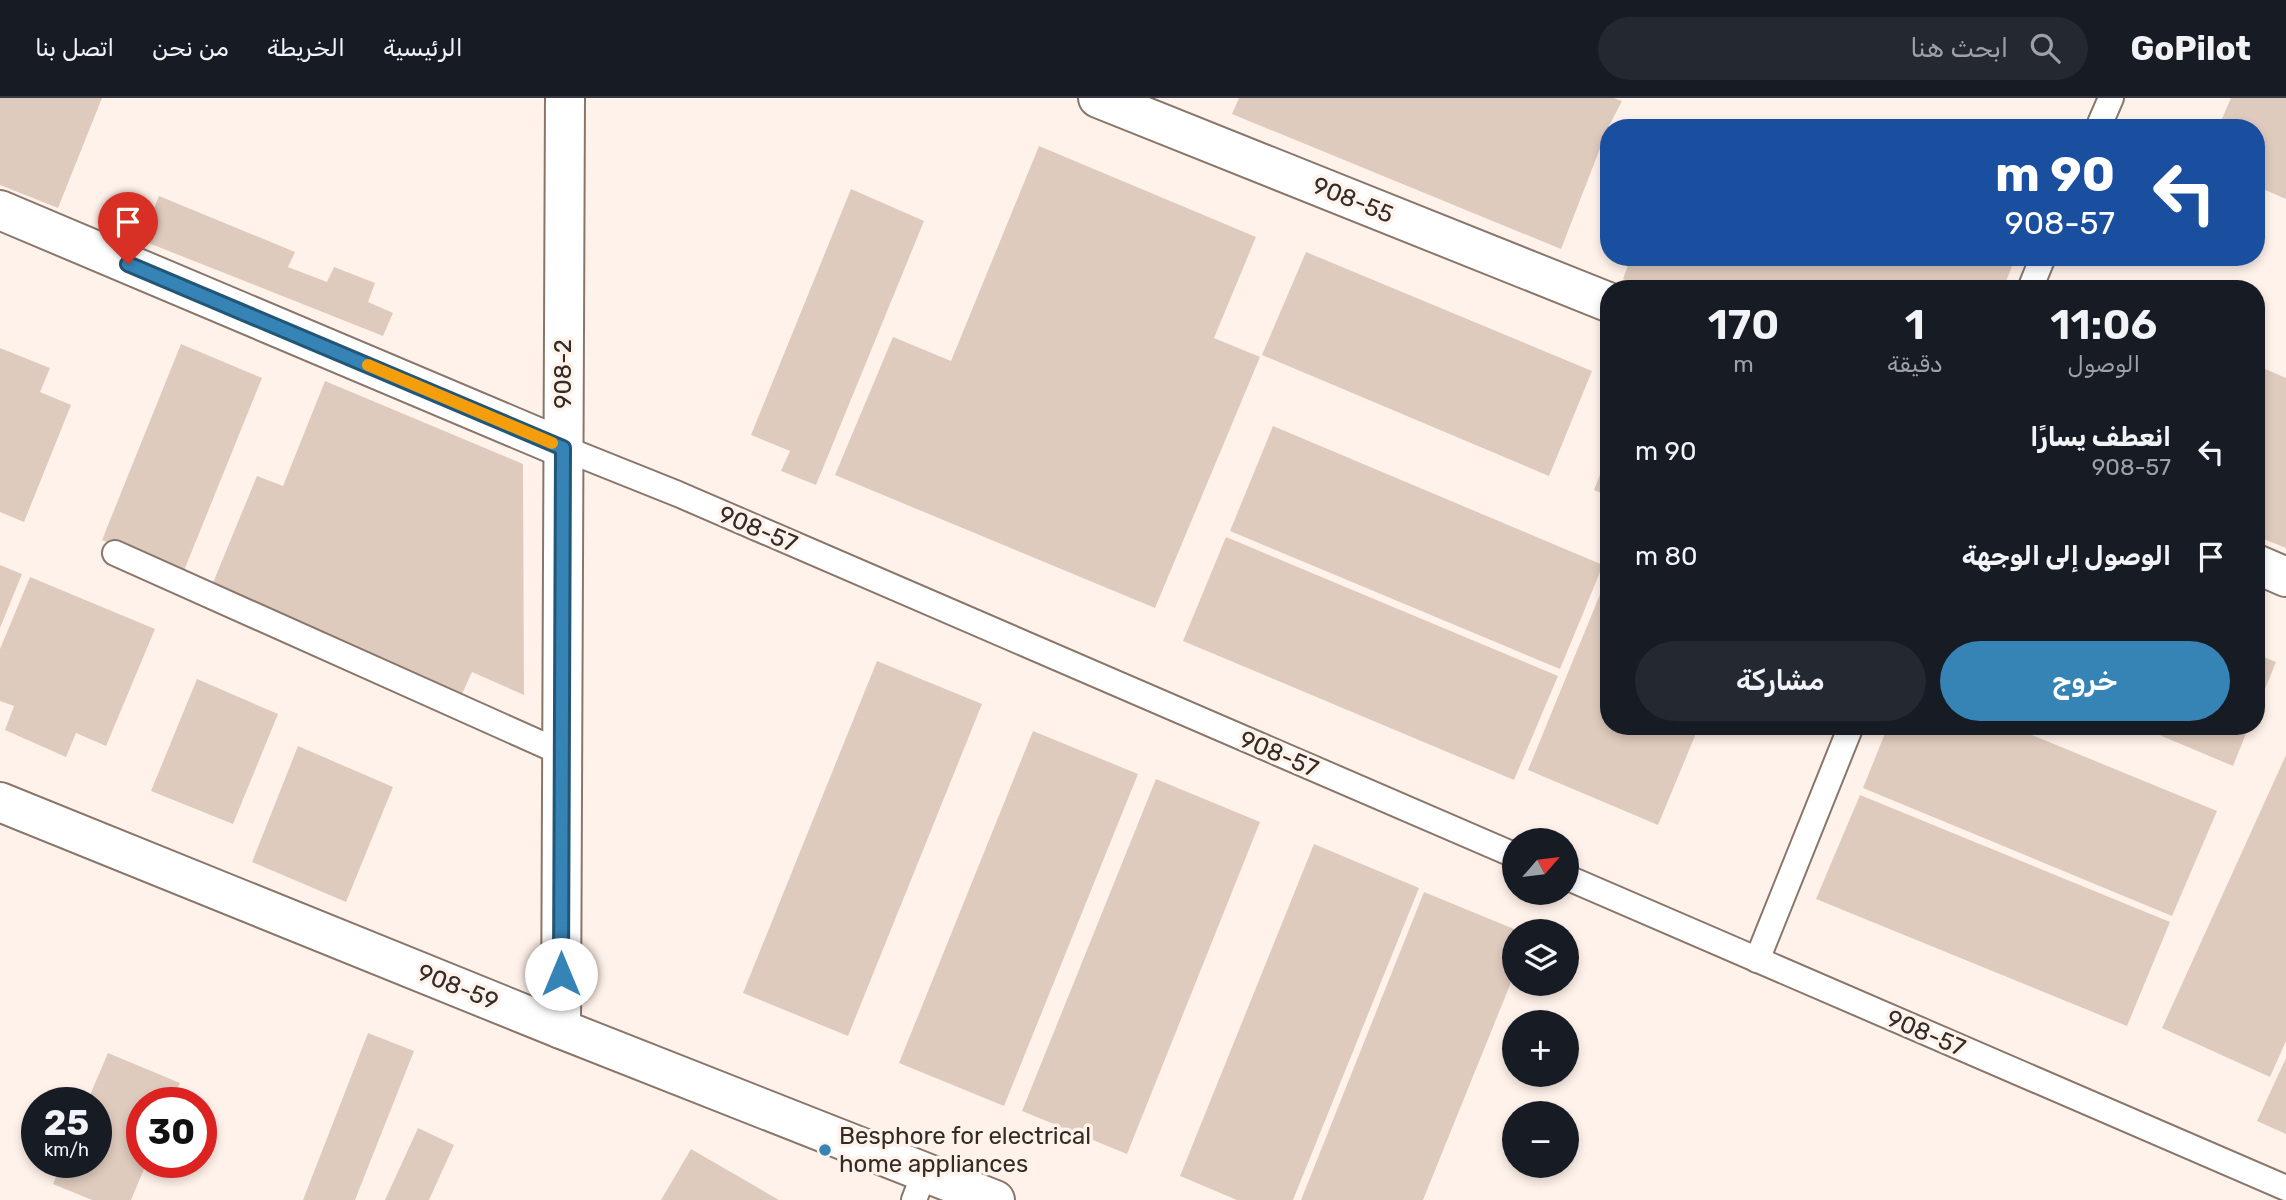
<!DOCTYPE html>
<html lang="ar">
<meta charset="utf-8">
<style>
body{margin:0;font-family:Rubik,"Noto Naskh Arabic",sans-serif;background:#242831;color:#f1f3f6;direction:rtl;height:100vh;display:flex;flex-direction:column;font-size:26px;white-space:nowrap}
*{box-sizing:border-box;margin:0}
p{font-size:23px;color:#9ea1a6}
.icon{flex:none;width:38px;height:38px;fill:none;stroke:currentColor;stroke-width:2;stroke-linecap:round;stroke-linejoin:round}
.map{position:relative;flex:1;overflow:hidden;direction:ltr}
.drawer{position:absolute;left:1600px;top:182px;width:665px;height:455px;display:flex;flex-direction:column;background:#171b24;border-radius:28px;box-shadow:0 4px 10px #0003;direction:rtl}
.drawer>*{flex:none}
.top-card{position:absolute;left:1600px;top:21px;width:665px;height:147px;border-radius:28px;box-shadow:0 4px 10px #0003;direction:rtl;background:#1a4fa0;color:#fff;overflow:hidden}
.needle{width:46px;rotate:62deg}
.controls{position:absolute;left:1502px;top:730px;display:grid;gap:14px}
.controls a{display:grid;place-items:center;width:77px;height:77px;border-radius:50%;background:#171b24;box-shadow:0 4px 10px #0003;font-size:35px}
.speed{position:absolute;left:21px;top:989px;display:flex;gap:14px;font-size:35px;font-weight:700;text-align:center}
.speed>*{display:grid;place-content:center;width:91px;height:91px;border-radius:50%;background:#171b24;box-shadow:0 4px 10px #0003;line-height:1}
.speed small{font-size:18px;font-weight:400}
.speed .limit{border:10px solid #d22;background:#fff;color:#111}
.pin{position:absolute;display:grid;place-items:center;width:60px;height:60px;color:#fff;margin:-72px -30px;border-radius:50% 50% 50% 0;rotate:-45deg;box-shadow:0 0 7px #0007}
.pin .icon{rotate:45deg}
.me{position:absolute;width:77px;margin:-38px;rotate:0deg;stroke-linejoin:round;filter:drop-shadow(0 0 5px #0008)}
.turn{display:flex;align-items:center;gap:24px;height:147px;padding:0 35px;font-size:32px}
.turn .icon{width:91px;height:91px;stroke-width:2.5}
.turn b{display:block;font-size:49px;line-height:60px}
.eta{display:flex;justify-content:space-evenly;align-items:center;height:119px;text-align:center}
.eta b{font-size:42px;font-weight:600;line-height:49px}
.cta{display:flex;gap:14px;margin-top:auto;padding:14px 35px}
.cta a{flex:1;height:80px;border-radius:42px;background:#3683b5;color:#fff;font-size:28px;font-weight:600;line-height:80px;text-align:center}
.cta a+a{background:#242831;color:#f1f3f6}
ul{padding:0;list-style:none}
li{display:flex;align-items:center;gap:21px;height:105px;padding:0 35px}
li div{flex:1}
li b{display:block;font-size:26px}
li em{font-style:normal}
header{display:flex;align-items:center;gap:42px;box-sizing:border-box;height:98px;padding:0 35px;background:#171b24;border-bottom:2px solid #363941}
header strong{font-size:33px}
nav{display:flex;gap:38px;margin-inline-start:auto;font-size:24px}
.search{width:490px;height:63px;background:#242831;display:flex;align-items:center;gap:18px;box-sizing:border-box;padding:0 24px;border-radius:38px;color:#9ea1a6;font-size:26px}
.map>svg:first-child{display:block}
.building{fill:#dfcbbd}
.lines{fill:none;stroke-linecap:round;stroke-linejoin:round}
.service-casing{stroke:#89766b;stroke-width:28}
.minor-casing{stroke:#89766b;stroke-width:42}
.service{stroke:#fff;stroke-width:24}
.minor{stroke:#fff;stroke-width:38}
.route-casing{stroke:#235576;stroke-width:18}
.route{stroke:#3683b5;stroke-width:12}
.slow{stroke:#f59e0b;stroke-width:12}
.poi-dot{fill:#3683b5;stroke:#fff2ea;stroke-width:2.5}
.labels{text-anchor:middle;stroke-width:7;stroke-linejoin:round;paint-order:stroke}
.street-label{font-size:24px;fill:#332b26;stroke:#fff2ea}
.poi-label{font-size:24px;fill:#332b26;stroke:#fff2ea;text-anchor:start}
</style>
<header>
<strong>GoPilot</strong>
<div class="search"><svg class="icon" aria-label="search" viewBox="0 0 24 24"><circle cx="10" cy="10" r="6"/><path d="M15 15l6 6"/></svg>ابحث هنا</div>
<nav><a>الرئيسية</a><a>الخريطة</a><a>من نحن</a><a>اتصل بنا</a></nav>
</header>
<div class="map">
<svg width="2286" height="1102" viewBox="0 0 2286 1102">
<rect width="100%" height="100%" fill="#fff2ea"/>
<g class="building">
<polygon points="0,0 102,0 58,110 0,87"/>
<polygon points="1239,0 1614,0 1622,3 1608,30 1561,151 1232,16"/>
<polygon points="2231,0 2286,0 2286,101 2256,88 2256,30 2218,30"/>
<polygon points="1039,48 1256,139 1214,240 1260,259 1155,510 835,377 893,239 951,263"/>
<polygon points="851,91 924,123 816,387 781,373 790,353 751,337"/>
<polygon points="159,98 295,154 288,169 327,184 334,169 375,185 368,204 393,215 383,238 141,142"/>
<polygon points="1306,154 1592,273 1549,378 1262,257"/>
<polygon points="1631,159 2004,159 2014,163 2003,191 1646,191 1623,181"/>
<polygon points="181,246 262,280 183,475 102,442"/>
<polygon points="0,250 50,270 40,294 71,307 24,424 0,414"/>
<polygon points="2256,267 2286,280 2286,450 2256,438"/>
<polygon points="325,283 523,366 524,597 472,574 462,596 210,492 257,378 283,388"/>
<polygon points="1273,328 1603,467 1560,571 1230,433"/>
<polygon points="1608,356 1608,398 1594,392"/>
<polygon points="1226,439 1558,578 1514,682 1183,543"/>
<polygon points="0,467 22,476 0,530"/>
<polygon points="1608,477 1608,628 1699,628 1658,727 1528,672"/>
<polygon points="30,479 155,531 106,648 76,635 66,659 5,632 14,608 0,603 0,551"/>
<polygon points="2256,556 2276,564 2256,613"/>
<polygon points="877,563 982,606 848,938 743,895"/>
<polygon points="197,581 278,616 233,726 151,693"/>
<polygon points="1888,628 2010,628 2217,713 2172,818 1863,690"/>
<polygon points="2138,628 2249,628 2233,668"/>
<polygon points="1033,633 1138,676 1004,1008 899,965"/>
<polygon points="298,648 393,689 346,804 252,764"/>
<polygon points="2286,657 2286,943 2270,979 2162,930"/>
<polygon points="1156,681 1260,724 1127,1056 1022,1013"/>
<polygon points="1860,697 2170,824 2127,928 1816,801"/>
<polygon points="1314,746 1419,790 1293,1102 1237,1102 1180,1078"/>
<polygon points="1424,794 1514,831 1514,877 1423,1102 1301,1102"/>
<polygon points="368,935 414,953 355,1102 303,1102"/>
<polygon points="108,955 180,985 171,1004 142,1004 142,1064 147,1064 131,1102 92,1102 53,1086 62,1064 96,1064 96,1004 87,1004"/>
<polygon points="2286,960 2286,1036 2257,1023"/>
<polygon points="418,1030 454,1047 429,1102 385,1102"/>
<polygon points="691,1051 779,1102 661,1102"/>
</g>
<g class="lines">
<g class="service-casing">
<g id="service">
<polyline points="2098,30 2111,0"/>
<polyline points="2030,191 2043,159"/>
<polyline points="563,350 678,396 1514,757"/>
<polyline points="115,455 562,655"/>
<polyline points="1566,779 2286,1090"/>
<polyline points="1757,862 1851,628"/>
<polyline points="914,1102 925,1073"/>
</g>
</g>
<g class="minor-casing">
<g id="minor">
<polyline points="1098,0 1608,204"/>
<polyline points="0,112 563,350"/>
<polyline points="2256,466 2286,479"/>
<polyline points="0,704 561,931 995,1102"/>
<polyline points="561,931 565,0"/>
</g>
</g>
<use href="#service" class="service"/>
<use href="#minor" class="minor"/>
</g>
<g class="lines">
<g class="route-casing">
<polyline id="route" points="128,166 563,350 561,876"/>
</g>
<use href="#route" class="route"/>
<polyline class="slow" points="368,267 552,345"/>
</g>
<circle class="poi-dot" cx="825" cy="1052" r="7"/>
<g class="labels">
<g class="street-label">
<text transform="translate(1353 102) rotate(22)" y="8">908-55</text>
<text transform="translate(563 276) rotate(-90)" y="8">908-2</text>
<text transform="translate(758 431) rotate(23)" y="8">908-57</text>
<text transform="translate(1279 656) rotate(23)" y="8">908-57</text>
<text transform="translate(458 889) rotate(22)" y="8">908-59</text>
<text transform="translate(1926 935) rotate(23)" y="8">908-57</text>
</g>
<g class="poi-label">
<text x="839" y="1046">Besphore for electrical<tspan x="839" dy="28">home appliances</tspan></text>
</g>
</g>
</svg>
<div class="controls">
<a><svg class="needle" viewBox="-14 -14 28 28"><path d="M0-13l5 13h-10z" fill="#e53935"/><path d="M0 13l5-13h-10z" fill="#9ea1a6"/></svg></a>
<a><svg class="icon" aria-label="layers" viewBox="0 0 24 24"><path d="M12 4l9 5-9 5-9-5zM3 14l9 5 9-5"/></svg></a>
<a>+</a>
<a>−</a>
</div>
<div class="speed"><div>25<small>km/h</small></div><div class="limit">30</div></div>
<div class="pin" style="left:128px;top:166px;background:#d93025"><svg class="icon" aria-label="arrive" viewBox="0 0 24 24"><path d="M6 21V4h12l-3 4 3 4H6"/></svg></div>
<svg class="me" style="left:561px;top:876px" viewBox="-20 -20 40 40"><circle r="19" fill="#fff"/><path d="M0-13L10 11 0 6-10 11z" fill="#3683b5"/></svg>
<div class="top-card">
<div class="turn"><svg class="icon" aria-label="left" viewBox="0 0 24 24"><path d="M17 20v-9H6M10 6l-5 5 5 5"/></svg><div><b>90 m</b>908-57</div></div>
</div>
<section class="drawer">
<div class="eta">
<div><b>11:06</b><p>الوصول</p></div>
<div><b>1</b><p>دقيقة</p></div>
<div><b>170</b><p>m</p></div>
</div>
<ul>
<li><svg class="icon" aria-label="left" viewBox="0 0 24 24"><path d="M17 20v-9H6M10 6l-5 5 5 5"/></svg><div><b>انعطف يسارًا</b><p>908-57</p></div><em>90 m</em></li>
<li><svg class="icon" aria-label="arrive" viewBox="0 0 24 24"><path d="M6 21V4h12l-3 4 3 4H6"/></svg><div><b>الوصول إلى الوجهة</b></div><em>80 m</em></li>
</ul>
<div class="cta"><a>خروج</a><a>مشاركة</a></div>
</section>
</div>
